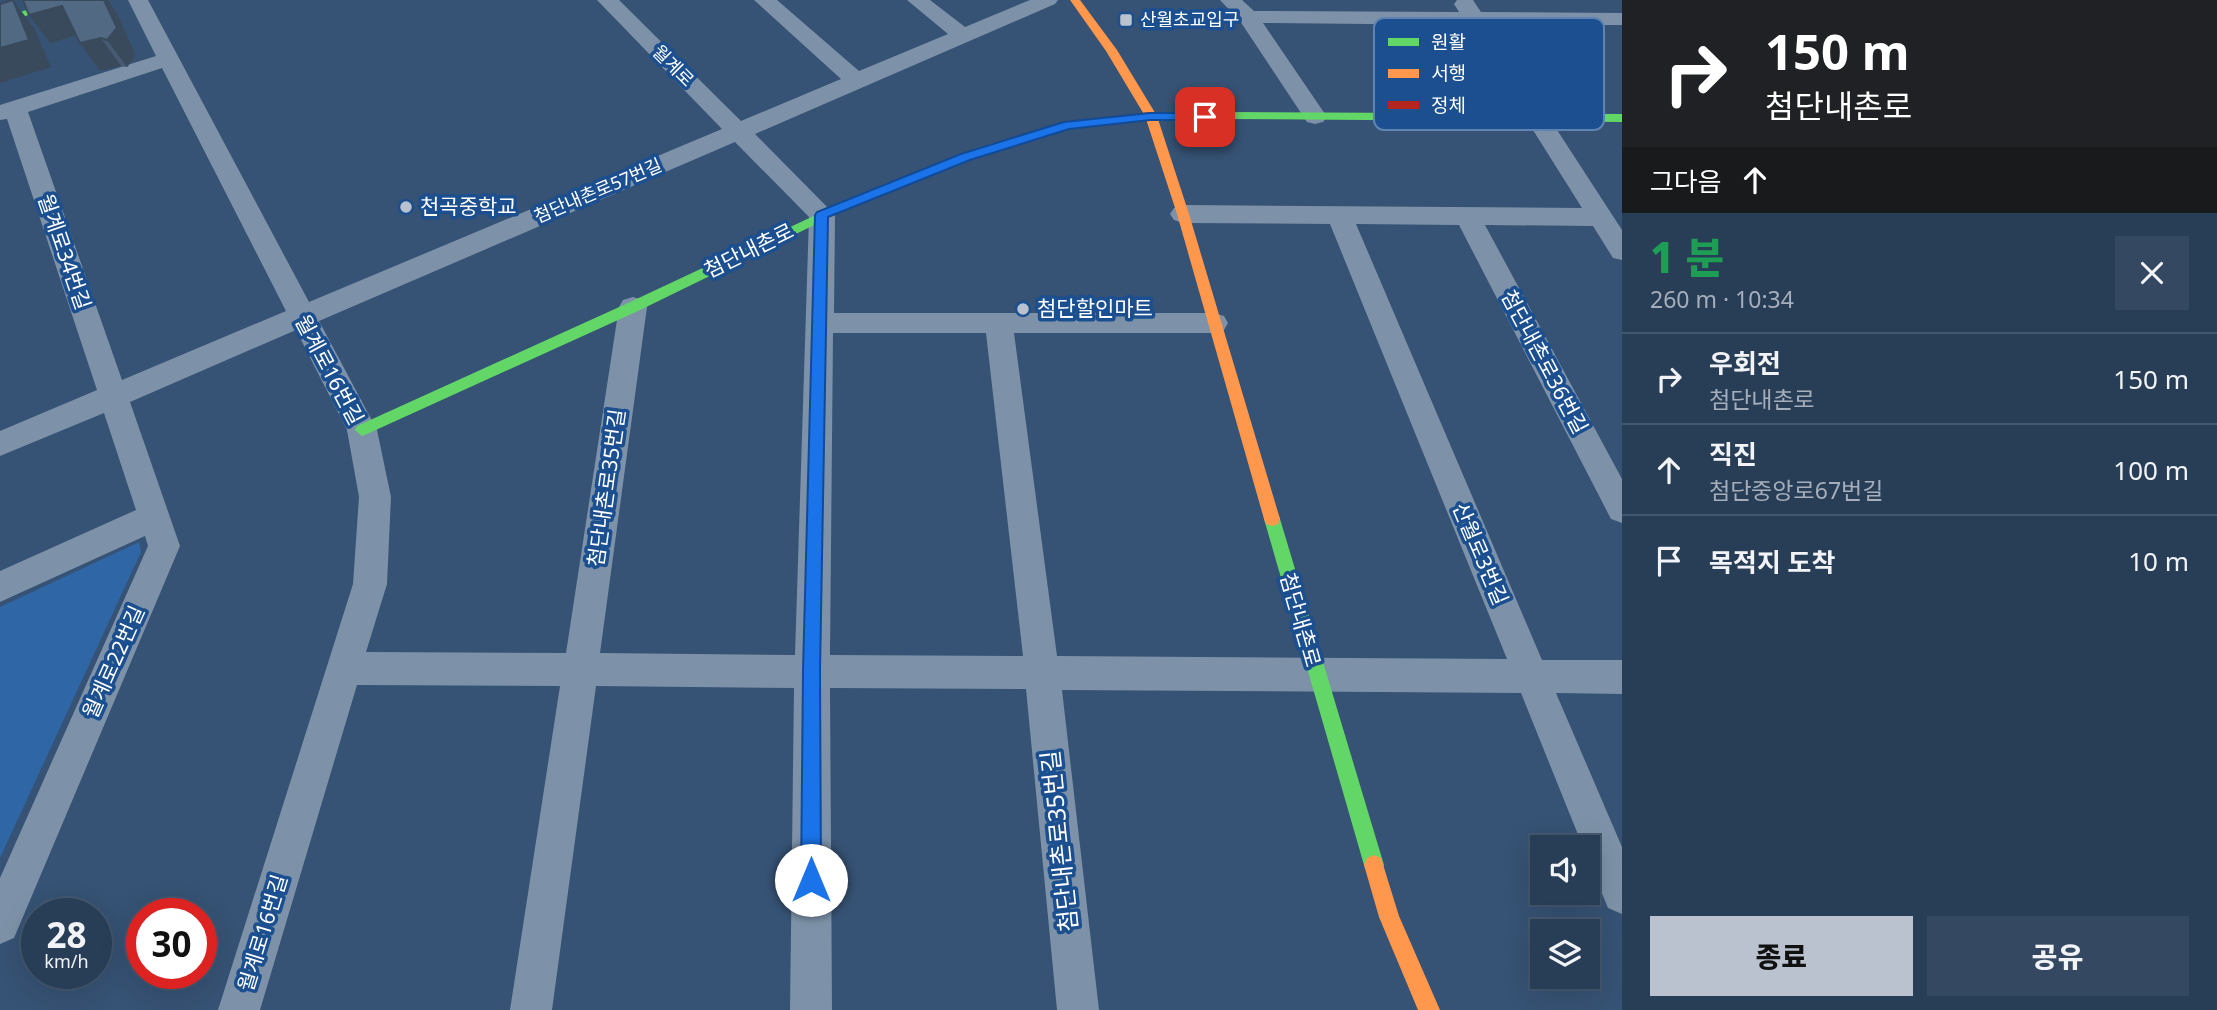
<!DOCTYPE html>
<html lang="ko">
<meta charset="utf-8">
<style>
body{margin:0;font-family:"Noto Sans","Noto Sans KR",sans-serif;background:#344961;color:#f1f3f6;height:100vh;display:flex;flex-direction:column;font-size:26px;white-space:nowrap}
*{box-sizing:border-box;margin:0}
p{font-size:23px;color:#a5aeba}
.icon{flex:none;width:38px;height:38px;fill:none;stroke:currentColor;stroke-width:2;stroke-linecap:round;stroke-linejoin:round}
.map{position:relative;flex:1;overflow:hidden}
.side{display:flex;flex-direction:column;background:#283e57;width:595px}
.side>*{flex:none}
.guide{background:#202124;color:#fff;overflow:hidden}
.fabs{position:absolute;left:1530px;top:835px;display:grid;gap:14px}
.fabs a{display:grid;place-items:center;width:70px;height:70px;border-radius:0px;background:#283e57;box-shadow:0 7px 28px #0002,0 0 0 2px #44576d;font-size:35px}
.speed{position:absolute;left:21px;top:898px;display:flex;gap:14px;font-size:35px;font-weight:700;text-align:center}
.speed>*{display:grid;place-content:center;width:91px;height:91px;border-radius:50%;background:#283e57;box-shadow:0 7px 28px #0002,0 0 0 2px #44576d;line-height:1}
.speed small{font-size:18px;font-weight:400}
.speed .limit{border:10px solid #d22;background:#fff;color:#111}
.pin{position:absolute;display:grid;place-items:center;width:60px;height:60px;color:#fff;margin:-30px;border-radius:14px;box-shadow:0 4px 10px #0006}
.me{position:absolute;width:77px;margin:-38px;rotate:0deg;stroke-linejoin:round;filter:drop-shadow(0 0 5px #0008)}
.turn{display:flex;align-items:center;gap:24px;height:147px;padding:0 28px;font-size:32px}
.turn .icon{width:91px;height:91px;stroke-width:2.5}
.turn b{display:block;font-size:49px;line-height:60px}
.then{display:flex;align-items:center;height:66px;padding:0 28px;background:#0003;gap:14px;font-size:26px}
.round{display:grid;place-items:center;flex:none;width:74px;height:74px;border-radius:0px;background:#344961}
.head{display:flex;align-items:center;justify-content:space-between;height:119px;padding:0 28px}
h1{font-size:42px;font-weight:800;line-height:52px;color:#1e9e55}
.primary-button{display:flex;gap:14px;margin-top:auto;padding:14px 28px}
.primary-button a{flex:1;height:80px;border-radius:0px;background:#b9c2ce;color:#111;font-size:28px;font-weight:800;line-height:80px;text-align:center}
.primary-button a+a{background:#344961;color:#f1f3f6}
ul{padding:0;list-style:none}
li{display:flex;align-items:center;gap:21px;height:91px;padding:0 28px;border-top:2px solid #44576d}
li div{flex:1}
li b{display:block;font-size:26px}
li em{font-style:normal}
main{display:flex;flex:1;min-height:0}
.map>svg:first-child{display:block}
.green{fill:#2f66a5}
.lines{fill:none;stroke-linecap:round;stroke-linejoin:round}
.street{fill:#7d92a8;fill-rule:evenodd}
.fast{fill:#63d668;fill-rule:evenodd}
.slow{fill:#ff974d;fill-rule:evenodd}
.jam{fill:#b3261e;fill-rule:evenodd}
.wall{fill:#475a72}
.shaded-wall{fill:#394a5c}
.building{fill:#526984;stroke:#394a5c;stroke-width:2}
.route{fill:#1a73e8;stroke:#114b97;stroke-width:2}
.poi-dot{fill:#b9c2ce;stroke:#1b4f8f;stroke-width:2.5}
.labels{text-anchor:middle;stroke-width:7;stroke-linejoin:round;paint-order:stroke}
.far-poi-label{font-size:18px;fill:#fff;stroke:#1b4f8f;text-anchor:start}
.far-street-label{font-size:18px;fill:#fff;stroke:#1b4f8f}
.poi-label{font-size:21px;fill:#fff;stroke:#1b4f8f;text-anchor:start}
.street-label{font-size:21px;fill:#fff;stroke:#1b4f8f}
.near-street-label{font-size:24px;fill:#fff;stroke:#1b4f8f}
.key{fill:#1b4f8f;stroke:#5f84b1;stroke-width:2}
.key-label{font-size:19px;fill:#fff}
</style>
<main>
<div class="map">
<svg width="1622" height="1010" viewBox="0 0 1622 1010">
<rect width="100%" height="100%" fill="#365274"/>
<polygon class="green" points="139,542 141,552 0,858 0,607"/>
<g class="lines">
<path class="street" d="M128,0h20l161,302 413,-173 -125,-129h22l122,121 100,-42 -87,-79h23l82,71 89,-37 -41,-34h23l35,27 65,-27h28l-3,4 -300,130 80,81 -1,98h380l10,3 4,7 -4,7 -10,3h-200l43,323 450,3 -177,-435 -147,-1 -9,-3 -4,-6 4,-6 9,-3 399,3 -115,-183 -204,-2 64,94 -4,5 -8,2 -8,-2 -67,-101 -20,-21h22l12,11 205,1 -5,-8 3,-4h16l8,12 141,1v12h-133l133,205v30l-9,-2 -20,-32 -108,-1 137,254v44l-11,-4 -152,-294 -103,-1 186,436h80v34l-66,-1 66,154v67l-14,-6 -21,-51v-10h-4l-62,-154 -459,-3 37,320h-42l-31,-321 -196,-1 2,322h-42l4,-322 -198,-2 -44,324h-42l50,-324 -203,-1 -97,325h-42l135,-426 6,-87 -12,-67 -51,-100 -166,72 50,144 -166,392 -14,6v-66l148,-332 -3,-10 -145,66v-31l136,-61 -32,-97 -104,43v-25l97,-41 -90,-271 -7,1v-15l156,-49zM162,68l124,243 -164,69 -94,-268zM735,142l74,75 -14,438 -195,-2 47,-346 -4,-7 -10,-3 -10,3 -4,7 -53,346 -200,-1 21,-68 4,-87 -14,-67 -58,-109zM833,333h153l37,323 -193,-1z"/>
<g class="fast">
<polygon points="60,0 76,0 0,24 0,18"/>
<polygon points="1229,112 1622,114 1622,122 1225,119 1223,116"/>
<polygon points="837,205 841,206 841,212 638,311 367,434 362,436 355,430 357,426 628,303"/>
<polygon points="1272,512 1278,514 1280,519 1384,865 1381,872 1374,875 1367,872 1364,865 1264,519 1266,514"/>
</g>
<g class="slow">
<polygon points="1070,0 1080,0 1117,50 1157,116 1189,214 1280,519 1278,524 1272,526 1266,524 1264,519 1177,214 1145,116 1106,51"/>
<polygon points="1374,855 1381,858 1399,916 1440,1010 1418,1010 1379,917 1364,865 1367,858"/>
</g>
<polygon class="jam" points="1151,112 1229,112 1235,116 1229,120 1151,120 1069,129 970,160 841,212 833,212 831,209 833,206 962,154 1064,122"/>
</g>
<polygon class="wall" points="23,0 108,0 117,13 136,56 127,67 121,66 100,71 80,43 76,36 50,43 29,15"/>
<g class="shaded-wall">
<polygon points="13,0 34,28 51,67 0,83 0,48"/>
<polygon points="104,0 108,0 117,13 136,56 127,67 107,40"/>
<polygon points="62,6 82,34 50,43 29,15"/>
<polygon points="101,38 121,66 100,71 80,43"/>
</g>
<g class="building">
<polygon points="13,0 29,40 0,48 0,4"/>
<polygon points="23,0 104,0 117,28 107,40 101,38 80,43 62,6 29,15"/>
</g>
<polygon class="route" points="1150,113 1205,113 1211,117 1205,120 1150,120 1069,129 970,160 828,217 820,671 821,880 818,887 811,890 804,887 801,880 803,671 815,215 817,212 961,154 1064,122"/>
<g class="poi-dot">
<rect x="1119" y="13" width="14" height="14" rx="3.5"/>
<circle cx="406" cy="207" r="7"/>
<circle cx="1023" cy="309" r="7"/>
</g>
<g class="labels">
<g class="far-poi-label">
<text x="1140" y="26">산월초교입구</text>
</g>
<g class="far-street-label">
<text transform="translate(673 66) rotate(45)" y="6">월계로</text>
<text transform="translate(598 191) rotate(-23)" y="6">첨단내촌로57번길</text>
</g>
<g class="poi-label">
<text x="420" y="214">천곡중학교</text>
<text x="1037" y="316">첨단할인마트</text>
</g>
<g class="street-label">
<text transform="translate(749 251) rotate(-26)" y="7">첨단내촌로</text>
<text transform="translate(64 252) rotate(71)" y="7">월계로34번길</text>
<text transform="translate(1544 362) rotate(62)" y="7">첨단내촌로36번길</text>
<text transform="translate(329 370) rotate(62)" y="7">월계로16번길</text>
<text transform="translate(607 488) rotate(-82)" y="7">첨단내촌로35번길</text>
<text transform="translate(1480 554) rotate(67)" y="7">산월로3번길</text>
<text transform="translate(1300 620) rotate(74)" y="7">첨단내촌로</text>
<text transform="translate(114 662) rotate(-66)" y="7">월계로22번길</text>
<text transform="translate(263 933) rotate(-73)" y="7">월계로16번길</text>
</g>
<g class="near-street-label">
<text transform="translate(1060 841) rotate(-96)" y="8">첨단내촌로35번길</text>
</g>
</g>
<rect x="1374" y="18" width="230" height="112" rx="10" class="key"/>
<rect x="1388" y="38" width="31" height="8" fill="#63d668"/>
<rect x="1388" y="69" width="31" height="9" fill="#ff974d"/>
<rect x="1388" y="101" width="31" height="8" fill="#b3261e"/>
<g class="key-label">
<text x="1431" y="49">원활</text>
<text x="1431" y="80">서행</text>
<text x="1431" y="112">정체</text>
</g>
</svg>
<div class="fabs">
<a><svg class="icon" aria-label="sound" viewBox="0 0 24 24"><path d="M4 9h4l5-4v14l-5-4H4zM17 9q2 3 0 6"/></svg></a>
<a><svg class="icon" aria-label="layers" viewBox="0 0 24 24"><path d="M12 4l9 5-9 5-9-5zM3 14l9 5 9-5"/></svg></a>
</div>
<div class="speed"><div>28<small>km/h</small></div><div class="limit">30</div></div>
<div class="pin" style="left:1205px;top:117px;background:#d93025"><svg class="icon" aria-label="arrive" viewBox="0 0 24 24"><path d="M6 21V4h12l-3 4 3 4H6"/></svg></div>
<svg class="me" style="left:811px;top:880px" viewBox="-20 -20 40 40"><circle r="19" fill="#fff"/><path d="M0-13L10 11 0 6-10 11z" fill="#1a73e8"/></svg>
</div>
<section class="side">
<div class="guide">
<div class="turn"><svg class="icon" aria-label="right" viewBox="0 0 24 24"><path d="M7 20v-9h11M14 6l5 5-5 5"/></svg><div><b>150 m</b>첨단내촌로</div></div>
<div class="then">그다음<svg class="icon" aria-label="ahead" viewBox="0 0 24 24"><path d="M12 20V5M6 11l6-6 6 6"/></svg></div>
</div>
<div class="head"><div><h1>1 분</h1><p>260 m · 10:34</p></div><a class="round"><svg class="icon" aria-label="close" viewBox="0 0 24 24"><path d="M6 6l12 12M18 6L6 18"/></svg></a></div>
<ul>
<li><svg class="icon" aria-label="right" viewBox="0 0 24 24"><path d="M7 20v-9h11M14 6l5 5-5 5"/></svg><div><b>우회전</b><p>첨단내촌로</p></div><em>150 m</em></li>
<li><svg class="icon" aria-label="ahead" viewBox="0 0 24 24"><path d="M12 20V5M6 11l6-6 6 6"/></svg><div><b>직진</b><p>첨단중앙로67번길</p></div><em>100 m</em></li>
<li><svg class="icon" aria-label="arrive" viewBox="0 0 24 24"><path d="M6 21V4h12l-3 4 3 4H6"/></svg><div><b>목적지 도착</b></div><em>10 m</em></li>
</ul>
<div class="primary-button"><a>종료</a><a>공유</a></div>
</section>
</main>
